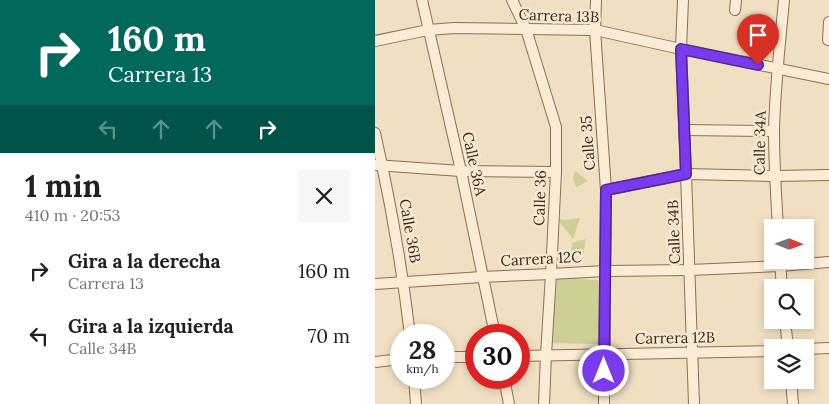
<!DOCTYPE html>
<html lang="es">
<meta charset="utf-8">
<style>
body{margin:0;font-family:Lora,serif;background:#f6f6f6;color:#202124;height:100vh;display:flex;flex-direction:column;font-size:19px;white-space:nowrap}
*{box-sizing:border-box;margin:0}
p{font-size:16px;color:#757577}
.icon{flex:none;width:28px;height:28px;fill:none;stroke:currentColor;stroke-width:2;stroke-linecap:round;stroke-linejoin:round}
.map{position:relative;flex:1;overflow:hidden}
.drawer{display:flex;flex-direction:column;background:#fff;width:375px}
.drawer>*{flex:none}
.top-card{background:#00695c;color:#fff;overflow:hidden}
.needle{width:32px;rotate:91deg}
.controls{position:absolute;left:389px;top:219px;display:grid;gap:10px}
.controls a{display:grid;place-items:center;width:50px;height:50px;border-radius:0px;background:#fff;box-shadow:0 2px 8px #0003;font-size:25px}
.speed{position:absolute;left:15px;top:324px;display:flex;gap:10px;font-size:25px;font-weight:700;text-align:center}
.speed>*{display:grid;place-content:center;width:65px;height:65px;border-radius:50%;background:#fff;box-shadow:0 2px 8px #0003;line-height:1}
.speed small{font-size:12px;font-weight:400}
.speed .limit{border:8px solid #d22;background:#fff;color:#111}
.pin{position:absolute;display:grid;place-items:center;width:42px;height:42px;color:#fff;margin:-51px -21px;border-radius:50% 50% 50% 0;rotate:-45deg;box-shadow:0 0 5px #0007}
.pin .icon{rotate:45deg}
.me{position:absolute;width:55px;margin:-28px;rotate:0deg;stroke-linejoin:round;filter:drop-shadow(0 0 4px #0008)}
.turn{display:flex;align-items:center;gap:18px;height:105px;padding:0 25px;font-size:22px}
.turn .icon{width:65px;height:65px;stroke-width:2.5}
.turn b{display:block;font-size:35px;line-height:42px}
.lanes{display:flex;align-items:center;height:48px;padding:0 25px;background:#0003;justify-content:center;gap:25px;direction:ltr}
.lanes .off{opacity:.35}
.round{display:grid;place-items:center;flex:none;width:52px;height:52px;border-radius:0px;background:#f6f6f6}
.headline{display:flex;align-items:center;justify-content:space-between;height:85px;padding:0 25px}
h1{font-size:30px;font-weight:800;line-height:38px}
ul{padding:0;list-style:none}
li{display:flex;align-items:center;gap:15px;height:65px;padding:0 25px}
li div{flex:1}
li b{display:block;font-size:19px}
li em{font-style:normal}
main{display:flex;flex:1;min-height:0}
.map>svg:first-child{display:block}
.green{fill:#cdcf94}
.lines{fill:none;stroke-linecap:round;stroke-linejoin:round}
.minor-casing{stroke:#8b6f57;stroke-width:12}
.minor{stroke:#fbecd5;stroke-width:10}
.route-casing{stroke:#51269a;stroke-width:12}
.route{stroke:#7c3aed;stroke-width:9}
.labels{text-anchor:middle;stroke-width:5;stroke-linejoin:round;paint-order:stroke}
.street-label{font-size:15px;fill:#3a291d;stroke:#f7e9d1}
</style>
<main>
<section class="drawer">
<div class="top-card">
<div class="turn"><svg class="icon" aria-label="right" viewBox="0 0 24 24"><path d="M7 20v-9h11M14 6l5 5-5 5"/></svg><div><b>160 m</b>Carrera 13</div></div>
<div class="lanes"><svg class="icon off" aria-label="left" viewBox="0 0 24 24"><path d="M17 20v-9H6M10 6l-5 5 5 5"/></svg><svg class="icon off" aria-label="ahead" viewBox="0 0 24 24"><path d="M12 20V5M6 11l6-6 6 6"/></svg><svg class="icon off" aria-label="ahead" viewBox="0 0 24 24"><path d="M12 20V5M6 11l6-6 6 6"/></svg><svg class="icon" aria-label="right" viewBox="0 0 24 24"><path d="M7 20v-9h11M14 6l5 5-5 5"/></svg></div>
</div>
<div class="headline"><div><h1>1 min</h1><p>410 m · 20:53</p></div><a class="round"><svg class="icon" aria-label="close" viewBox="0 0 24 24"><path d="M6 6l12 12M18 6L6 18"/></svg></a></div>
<ul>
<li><svg class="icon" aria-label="right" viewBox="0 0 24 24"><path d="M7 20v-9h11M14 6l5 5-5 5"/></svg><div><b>Gira a la derecha</b><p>Carrera 13</p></div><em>160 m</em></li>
<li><svg class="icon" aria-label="left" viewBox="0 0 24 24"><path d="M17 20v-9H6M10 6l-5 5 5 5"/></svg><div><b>Gira a la izquierda</b><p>Calle 34B</p></div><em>70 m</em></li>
</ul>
</section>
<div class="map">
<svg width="454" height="404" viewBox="0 0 454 404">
<rect width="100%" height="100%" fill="#f1dfc1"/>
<g class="green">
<polygon points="200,171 213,181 201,187 198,179"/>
<path d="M205,218l-7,21c-4,-7 -11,-12 -15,-20l8,1z"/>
<polygon points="211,239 208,255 196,253 197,243"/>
<polygon points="182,277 228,281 225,344 177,343"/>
</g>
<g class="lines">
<g class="minor-casing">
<g id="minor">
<polyline points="47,0 86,171 120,335"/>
<polyline points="137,0 151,29 181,127 181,172 176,274 171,355 169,404"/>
<polyline points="221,0 220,30 231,190 229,404"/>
<polyline points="308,0 306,49 311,174 319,404"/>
<polyline points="360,10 361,0"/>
<polyline points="453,40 454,22"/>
<polyline points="0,41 53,30 79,28 220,30 306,49 454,79"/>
<polyline points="309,130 399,131"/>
<path d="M0,133c15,66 27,134 35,202"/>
<polyline points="0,165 86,171 181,172"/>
<polyline points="231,190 311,174 400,176 454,175"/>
<path d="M403,228c-2,-33 -4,-65 -4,-97 1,-44 6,-87 10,-131"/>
<polyline points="405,261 407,288"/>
<polyline points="0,284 107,277 176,274 230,271 315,270 405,266 454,262"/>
<polyline points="410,320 413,348"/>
<polyline points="430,349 454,348"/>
<polyline points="144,356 398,351"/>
<polyline points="69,357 101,357"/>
<polyline points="0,362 26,359"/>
<polyline points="39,378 41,404"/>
<polyline points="129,378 134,404"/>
<polyline points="416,380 418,404"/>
</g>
</g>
<use href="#minor" class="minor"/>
</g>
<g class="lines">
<g class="route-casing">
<polyline id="route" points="229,371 231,190 311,174 306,49 383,65"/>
</g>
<use href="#route" class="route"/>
</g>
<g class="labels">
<g class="street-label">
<text transform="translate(184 16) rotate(2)" y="5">Carrera 13B</text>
<text transform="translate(213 143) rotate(-94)" y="5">Calle 35</text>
<text transform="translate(385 143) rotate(-89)" y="5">Calle 34A</text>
<text transform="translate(99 164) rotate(78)" y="5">Calle 36A</text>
<text transform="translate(165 198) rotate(-88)" y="5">Calle 36</text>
<text transform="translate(35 231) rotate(80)" y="5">Calle 36B</text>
<text transform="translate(299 232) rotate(-92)" y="5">Calle 34B</text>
<text transform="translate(166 259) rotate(-3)" y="5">Carrera 12C</text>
<text transform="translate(300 338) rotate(-1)" y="5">Carrera 12B</text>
</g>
</g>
</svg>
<div class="controls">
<a><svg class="needle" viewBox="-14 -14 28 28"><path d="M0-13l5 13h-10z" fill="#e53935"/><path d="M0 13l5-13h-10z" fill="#757577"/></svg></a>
<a><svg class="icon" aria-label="search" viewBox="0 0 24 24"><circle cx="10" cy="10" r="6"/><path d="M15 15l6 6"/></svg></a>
<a><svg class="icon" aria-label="layers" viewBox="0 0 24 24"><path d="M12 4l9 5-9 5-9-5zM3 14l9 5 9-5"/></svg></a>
</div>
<div class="speed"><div>28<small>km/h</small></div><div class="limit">30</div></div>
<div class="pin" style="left:383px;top:65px;background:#d93025"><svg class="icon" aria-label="arrive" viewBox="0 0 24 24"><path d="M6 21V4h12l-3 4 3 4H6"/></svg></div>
<svg class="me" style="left:229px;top:371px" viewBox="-20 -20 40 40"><circle r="17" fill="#7c3aed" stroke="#fff" stroke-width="3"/><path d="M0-11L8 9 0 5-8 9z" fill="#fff"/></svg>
</div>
</main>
